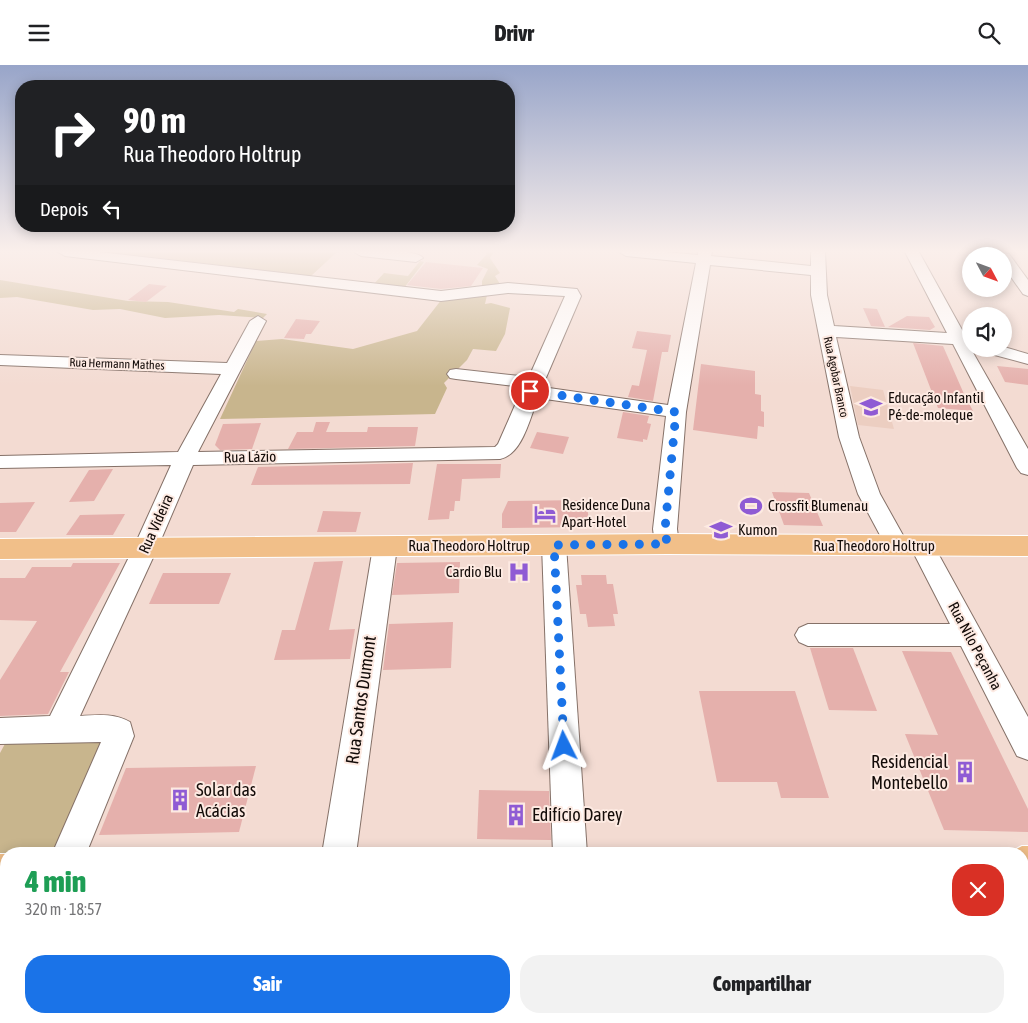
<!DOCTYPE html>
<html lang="pt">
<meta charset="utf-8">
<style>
body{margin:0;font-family:"Asap Condensed",sans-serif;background:#f2f2f2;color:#202124;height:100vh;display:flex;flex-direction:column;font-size:19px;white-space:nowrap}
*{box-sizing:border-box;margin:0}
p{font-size:16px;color:#757577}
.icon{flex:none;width:28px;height:28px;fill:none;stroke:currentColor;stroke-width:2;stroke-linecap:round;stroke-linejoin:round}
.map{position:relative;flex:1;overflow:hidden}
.drawer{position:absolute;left:0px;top:782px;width:1029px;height:176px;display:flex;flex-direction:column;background:#fff;border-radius:20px 20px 0 0;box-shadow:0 2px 12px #0003}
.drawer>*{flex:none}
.guide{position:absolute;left:15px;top:15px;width:500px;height:152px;border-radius:20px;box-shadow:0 2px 12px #0003;background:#202124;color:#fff;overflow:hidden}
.needle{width:32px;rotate:131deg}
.fabs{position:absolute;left:962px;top:182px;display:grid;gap:10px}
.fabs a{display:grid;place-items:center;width:50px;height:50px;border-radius:50%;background:#fff;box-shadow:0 2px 12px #0003;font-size:25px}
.pin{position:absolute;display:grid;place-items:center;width:42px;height:42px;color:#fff;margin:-21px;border:2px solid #fff;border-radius:50%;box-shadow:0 1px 5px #0007}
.me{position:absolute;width:55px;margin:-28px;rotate:357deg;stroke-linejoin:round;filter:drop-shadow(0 0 4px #0008)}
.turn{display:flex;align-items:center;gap:18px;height:105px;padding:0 25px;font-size:22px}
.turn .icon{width:65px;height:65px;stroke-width:2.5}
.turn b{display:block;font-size:35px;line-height:42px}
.then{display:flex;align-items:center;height:48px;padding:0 25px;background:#0003;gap:10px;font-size:19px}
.round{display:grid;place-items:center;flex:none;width:52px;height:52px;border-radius:20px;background:#f2f2f2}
.headline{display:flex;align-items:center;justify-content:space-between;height:85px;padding:0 25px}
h1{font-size:30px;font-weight:800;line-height:38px;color:#1e9e55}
.cta{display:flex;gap:10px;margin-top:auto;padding:10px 25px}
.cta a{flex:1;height:58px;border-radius:20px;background:#1a73e8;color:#fff;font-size:20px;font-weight:800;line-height:58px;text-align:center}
.cta a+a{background:#f2f2f2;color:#202124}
header{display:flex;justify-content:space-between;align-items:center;height:65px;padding:0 25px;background:#fff;font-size:22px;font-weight:800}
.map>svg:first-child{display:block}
.built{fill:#eccec1}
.green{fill:#c8b58d}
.building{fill:#e5b0ac}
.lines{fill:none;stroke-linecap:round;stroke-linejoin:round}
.minor-casing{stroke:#857168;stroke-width:2}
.major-casing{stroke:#fff;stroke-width:2}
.minor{fill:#fff;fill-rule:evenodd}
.major{fill:#f1bf89;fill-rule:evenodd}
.route{stroke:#1a73e8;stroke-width:9;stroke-dasharray:0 16.2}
.labels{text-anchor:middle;stroke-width:4;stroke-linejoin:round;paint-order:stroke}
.far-street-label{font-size:12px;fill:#130b08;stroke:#fdeae2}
.poi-label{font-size:15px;fill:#130b08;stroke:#fdeae2;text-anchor:start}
.street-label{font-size:15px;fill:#130b08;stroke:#fdeae2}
.near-street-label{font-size:18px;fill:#130b08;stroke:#fdeae2}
.near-poi-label{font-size:18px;fill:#130b08;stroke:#fdeae2;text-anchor:start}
</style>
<header><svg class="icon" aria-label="menu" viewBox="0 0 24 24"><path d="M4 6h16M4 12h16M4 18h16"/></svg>Drivr<svg class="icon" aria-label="search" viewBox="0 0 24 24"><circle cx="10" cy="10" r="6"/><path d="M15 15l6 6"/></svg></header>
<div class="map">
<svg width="1028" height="958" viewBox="0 0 1028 958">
<rect width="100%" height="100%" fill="#f3dbd2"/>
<g class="built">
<polygon points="850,321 883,325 894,364 858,360"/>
<polygon points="657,953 740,953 741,958 658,958"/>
</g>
<g class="green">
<polygon points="108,187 337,187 311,211 142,191 105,189"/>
<polygon points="484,187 494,187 490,193 500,208 495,211 500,219 482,222 482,216 488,204 477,200 487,189"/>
<polygon points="420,196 424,197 404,223 373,220 384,208 408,211"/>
<polygon points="0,215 128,236 168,237 234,247 238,244 267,249 263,253 219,250 165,253 120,244 93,245 17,232 0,233"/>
<polygon points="487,230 485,239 491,238 510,243 505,269 496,286 473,284 467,295 444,318 447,323 435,349 220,354 256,276 282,274 353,284 417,266 442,234"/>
<polygon points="6,677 110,677 60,789 6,789 6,791 0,791 0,688"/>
</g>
<g class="building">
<polygon points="426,197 483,203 471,221 441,224 407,220"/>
<polygon points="149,219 167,221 146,237 128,235"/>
<polygon points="863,243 877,244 885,262 871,261"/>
<polygon points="907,251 929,252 935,262 930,265 888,262"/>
<polygon points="296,254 320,256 311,269 306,269 304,274 284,273"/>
<polygon points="637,266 671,270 668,287 662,287 653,336 628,332 632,320 639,321 647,285 632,283"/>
<polygon points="913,278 943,281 964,329 973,346 938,343"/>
<polygon points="701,299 755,306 755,329 761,330 761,346 764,347 764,362 758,361 757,374 693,365"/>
<polygon points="997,301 1028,304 1028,320 1005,317"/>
<polygon points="623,347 649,351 647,358 651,359 647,375 643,374 643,377 617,373"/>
<polygon points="316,357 330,357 326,367 367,367 368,362 418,362 415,381 288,384 297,367 313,367"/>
<polygon points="261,358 252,384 220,385 215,380 223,359"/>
<polygon points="537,367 569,372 563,389 530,383"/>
<polygon points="413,398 410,419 251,420 258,402"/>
<polygon points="437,399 501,399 500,413 462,414 460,436 455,436 454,446 450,446 449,454 428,455"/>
<polygon points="113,404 94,436 69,437 89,405"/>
<polygon points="772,427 809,428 823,461 784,460"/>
<polygon points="586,435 590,462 502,463 502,449 508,436"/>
<polygon points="35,437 16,467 0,467 0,438"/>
<polygon points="323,446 361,447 356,467 317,467"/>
<polygon points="125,449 113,470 66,470 80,450"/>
<polygon points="343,496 329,565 355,564 350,594 274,595 282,565 295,565 314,497"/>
<polygon points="460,497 459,528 392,530 397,498"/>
<polygon points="73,498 120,498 60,607 69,607 48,649 0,651 0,615 37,556 0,555 0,513 25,513 32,502 71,502"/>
<polygon points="163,508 231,508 219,539 149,539"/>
<polygon points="581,510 606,510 607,519 613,519 618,549 613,549 615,561 588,562 586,549 580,549 576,520 582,520"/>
<polygon points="453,557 451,603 383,605 389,559"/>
<polygon points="810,583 853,583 877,646 829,645"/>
<polygon points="902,586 951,587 1028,744 1028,767 944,765 905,669 938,670"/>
<polygon points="699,626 795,626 829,733 781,733 777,717 717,717"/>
<polygon points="256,701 239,767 99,770 126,703"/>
<polygon points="479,725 549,726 551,775 477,774"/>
</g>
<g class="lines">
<g class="minor-casing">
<g id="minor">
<path d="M58,187h41l342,39 67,-8 69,6 4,7 -39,91 126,18 28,-142 -70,-7 -7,-4h47l32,3v-3h14l-1,4 100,10v-14h14l2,43 7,31 113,7 -42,-81h14l47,85 5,1v11l57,100v26l-7,-2 -4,-5 -64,-124 -117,-7 23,100 21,57 29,52 -4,6 -8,2 -8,-2 -31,-58 -19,-57 -28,-142v-20l-101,-10 -24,147 -9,117 2,15 -4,6 -8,2 -8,-2 -4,-6 -2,-15 13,-113 -128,-18c-8,19 -15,56 -38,61l-307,6 -36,84 -77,167c18,-1 34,-3 50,6l4,14 -48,118h-34l49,-112 -101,2v-26l50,-2 83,-167 38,-84 -171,3v-12l178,-4 43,-78 -221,-9v-10l227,8 23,-42 8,-5 8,5 -68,131 297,-5 3,-3 25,-57 -67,-8 -6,-1 -3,-4 3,-4 6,-1 73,8 36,-81 -57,-3 -67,8 -376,-45z"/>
<path d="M354,187c13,-1 61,-4 69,6l-7,4 -55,-6z"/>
<polygon points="1004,188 1009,189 1028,215 1028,231 1023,229 1004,202 1004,191 998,191"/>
<polygon points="1004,282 1028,289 1028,299 987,288 984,284 1004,284"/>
<polygon points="554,472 562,474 566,480 587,789 553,789 542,480 546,474"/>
<polygon points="922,473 930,475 934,481 1028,652 1028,695 1017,691 961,581 808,581 799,577 795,570 799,563 808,559 950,559 910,481 914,475"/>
<polygon points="385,474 393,476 397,482 356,789 322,789 373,482 377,476"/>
</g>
</g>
<g class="major-casing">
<g id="major">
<polygon points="667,469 1028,471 1028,491 667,489 0,494 0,474"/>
<polygon points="1022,781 1028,781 1028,821 1022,821 1022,789 1007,789"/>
<rect x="0" y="789" width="6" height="40"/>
</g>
</g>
<use href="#minor" class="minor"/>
<use href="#major" class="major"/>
</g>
<linearGradient id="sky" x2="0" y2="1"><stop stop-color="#98a5c9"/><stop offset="0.58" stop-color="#faefeb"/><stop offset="1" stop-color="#faefeb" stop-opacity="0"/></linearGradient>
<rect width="1028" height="321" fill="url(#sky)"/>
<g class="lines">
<polyline class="route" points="530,326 676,347 665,464 667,479 554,480 564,681"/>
</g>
<defs>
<g id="school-bare" transform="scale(1.725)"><path d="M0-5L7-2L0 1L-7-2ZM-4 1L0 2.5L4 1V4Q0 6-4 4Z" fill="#8f5bd4" stroke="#fdeae2" stroke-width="2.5" paint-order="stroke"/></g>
<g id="stadium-bare" transform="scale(1.725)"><path d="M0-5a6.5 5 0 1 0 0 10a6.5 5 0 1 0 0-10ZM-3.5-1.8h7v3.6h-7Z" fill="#8f5bd4" stroke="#fdeae2" stroke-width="2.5" paint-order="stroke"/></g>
<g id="hotel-bare" transform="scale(1.725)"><path d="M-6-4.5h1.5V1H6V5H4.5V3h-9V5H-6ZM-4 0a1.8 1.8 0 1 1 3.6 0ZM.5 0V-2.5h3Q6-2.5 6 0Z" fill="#8f5bd4" stroke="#fdeae2" stroke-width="2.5" paint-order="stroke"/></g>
<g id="university-bare" transform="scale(1.725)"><path d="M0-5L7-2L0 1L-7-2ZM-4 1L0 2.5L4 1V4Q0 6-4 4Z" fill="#8f5bd4" stroke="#fdeae2" stroke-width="2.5" paint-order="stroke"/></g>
<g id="hospital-bare" transform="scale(1.725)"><path d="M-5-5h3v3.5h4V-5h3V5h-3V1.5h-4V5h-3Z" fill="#8f5bd4" stroke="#fdeae2" stroke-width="2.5" paint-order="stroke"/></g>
<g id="building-bare" transform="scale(1.725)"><path d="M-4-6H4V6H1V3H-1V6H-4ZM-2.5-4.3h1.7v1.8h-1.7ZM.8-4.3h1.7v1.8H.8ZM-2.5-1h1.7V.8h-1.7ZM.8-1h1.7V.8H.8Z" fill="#8f5bd4" stroke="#fdeae2" stroke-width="2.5" paint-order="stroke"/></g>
</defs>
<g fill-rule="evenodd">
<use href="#school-bare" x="871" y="342"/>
<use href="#stadium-bare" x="751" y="441"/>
<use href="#hotel-bare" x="545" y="449"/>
<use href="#university-bare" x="721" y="465"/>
<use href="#hospital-bare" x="519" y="507"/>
<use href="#building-bare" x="965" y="707"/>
<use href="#building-bare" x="180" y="735"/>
<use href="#building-bare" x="516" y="750"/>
</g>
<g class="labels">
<g class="far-street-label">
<text transform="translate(117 299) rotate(2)" y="4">Rua Hermann Mathes</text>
<text transform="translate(836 312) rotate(78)" y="4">Rua Agobar Branco</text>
</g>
<g class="poi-label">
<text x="888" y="338">Educação Infantil<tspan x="888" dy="17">Pé-de-moleque</tspan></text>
<text x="562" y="445">Residence Duna<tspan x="562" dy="17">Apart-Hotel</tspan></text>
<text x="768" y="446">Crossfit Blumenau</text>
<text x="738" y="470">Kumon</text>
<text x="502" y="512" text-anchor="end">Cardio Blu</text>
</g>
<g class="street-label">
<text transform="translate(250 392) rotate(-1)" y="5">Rua Lázio</text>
<text transform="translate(156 459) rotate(-66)" y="5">Rua Videira</text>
<text x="469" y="486">Rua Theodoro Holtrup</text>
<text x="874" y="486">Rua Theodoro Holtrup</text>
<text transform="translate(975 581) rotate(62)" y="5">Rua Nilo Peçanha</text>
</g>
<g class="near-street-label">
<text transform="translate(361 635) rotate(-82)" y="6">Rua Santos Dumont</text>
</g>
<g class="near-poi-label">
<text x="948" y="703" text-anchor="end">Residencial<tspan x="948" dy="21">Montebello</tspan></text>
<text x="196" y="731">Solar das<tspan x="196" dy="21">Acácias</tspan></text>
<text x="532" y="756">Edifício Darey</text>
</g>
</g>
</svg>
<div class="fabs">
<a><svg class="needle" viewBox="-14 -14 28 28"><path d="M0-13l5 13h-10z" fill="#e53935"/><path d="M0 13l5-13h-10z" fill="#757577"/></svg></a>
<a><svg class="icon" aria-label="sound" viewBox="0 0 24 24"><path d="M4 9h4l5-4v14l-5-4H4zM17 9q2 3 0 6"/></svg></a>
</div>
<div class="pin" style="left:530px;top:326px;background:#d93025"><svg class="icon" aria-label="arrive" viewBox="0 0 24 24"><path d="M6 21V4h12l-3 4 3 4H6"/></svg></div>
<svg class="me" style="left:564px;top:681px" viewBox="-20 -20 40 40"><path d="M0-17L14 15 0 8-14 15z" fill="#1a73e8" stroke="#fff" stroke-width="4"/></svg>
<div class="guide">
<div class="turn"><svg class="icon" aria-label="right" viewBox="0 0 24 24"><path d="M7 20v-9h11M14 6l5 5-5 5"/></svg><div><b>90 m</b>Rua Theodoro Holtrup</div></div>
<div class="then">Depois<svg class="icon" aria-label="left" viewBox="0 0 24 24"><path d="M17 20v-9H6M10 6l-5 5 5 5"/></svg></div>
</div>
<section class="drawer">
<div class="headline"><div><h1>4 min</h1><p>320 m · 18:57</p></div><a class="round" style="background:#d93025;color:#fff"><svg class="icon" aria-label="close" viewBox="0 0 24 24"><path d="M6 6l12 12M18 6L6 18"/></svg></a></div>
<div class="cta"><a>Sair</a><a>Compartilhar</a></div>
</section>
</div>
